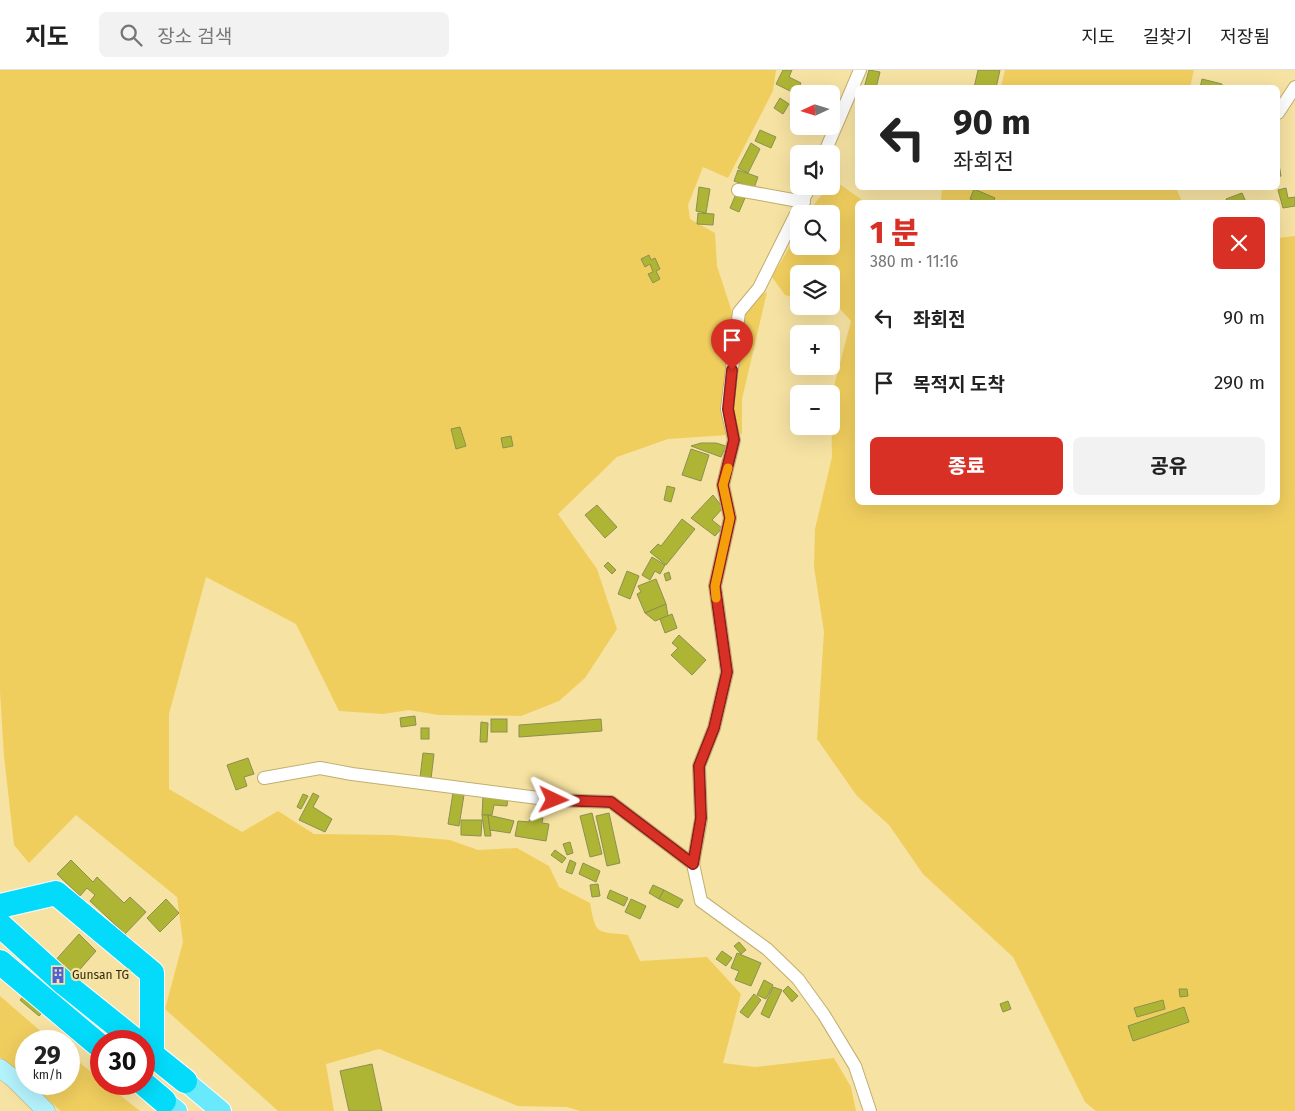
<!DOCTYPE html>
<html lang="ko">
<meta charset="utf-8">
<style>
body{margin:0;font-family:"Fira Sans","Noto Sans KR",sans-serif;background:#f2f2f2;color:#222;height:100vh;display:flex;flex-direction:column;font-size:19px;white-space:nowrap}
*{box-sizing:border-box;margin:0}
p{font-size:16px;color:#767676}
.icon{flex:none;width:28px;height:28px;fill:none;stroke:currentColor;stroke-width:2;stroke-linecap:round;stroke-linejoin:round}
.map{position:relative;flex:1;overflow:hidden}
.panel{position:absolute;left:855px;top:130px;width:425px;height:305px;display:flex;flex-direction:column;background:#fff;border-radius:8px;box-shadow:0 5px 20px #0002}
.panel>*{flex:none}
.top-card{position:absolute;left:855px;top:15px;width:425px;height:105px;border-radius:8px;box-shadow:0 5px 20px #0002;background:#fff;color:#222;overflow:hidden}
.needle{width:32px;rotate:266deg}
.tools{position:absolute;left:790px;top:15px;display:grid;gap:10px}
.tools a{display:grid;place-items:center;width:50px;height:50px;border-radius:8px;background:#fff;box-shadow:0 5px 20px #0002;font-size:25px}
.speed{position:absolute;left:15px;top:960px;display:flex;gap:10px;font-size:25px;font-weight:700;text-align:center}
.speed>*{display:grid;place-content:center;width:65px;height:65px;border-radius:50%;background:#fff;box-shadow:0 5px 20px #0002;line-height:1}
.speed small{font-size:12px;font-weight:400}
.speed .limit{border:8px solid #d22;background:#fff;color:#111}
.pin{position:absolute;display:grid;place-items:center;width:42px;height:42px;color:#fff;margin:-51px -21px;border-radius:50% 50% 50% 0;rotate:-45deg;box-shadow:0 0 5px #0007}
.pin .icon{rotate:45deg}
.me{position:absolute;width:55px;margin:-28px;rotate:92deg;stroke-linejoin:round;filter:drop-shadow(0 0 4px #0008)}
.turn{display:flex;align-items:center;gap:18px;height:105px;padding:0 15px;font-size:22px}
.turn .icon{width:65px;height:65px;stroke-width:2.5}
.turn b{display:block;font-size:35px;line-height:42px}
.round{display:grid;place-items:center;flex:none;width:52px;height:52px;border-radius:8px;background:#f2f2f2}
.headline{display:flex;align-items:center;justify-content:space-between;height:85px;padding:0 15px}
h1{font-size:30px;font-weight:800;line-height:38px;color:#d93025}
.action{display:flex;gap:10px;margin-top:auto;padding:10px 15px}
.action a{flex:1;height:58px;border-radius:8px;background:#d93025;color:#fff;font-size:20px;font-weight:800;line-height:58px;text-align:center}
.action a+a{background:#f2f2f2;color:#222}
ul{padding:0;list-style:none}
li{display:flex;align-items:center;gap:15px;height:65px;padding:0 15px}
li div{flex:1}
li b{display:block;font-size:19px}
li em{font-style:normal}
header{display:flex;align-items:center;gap:30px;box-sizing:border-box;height:70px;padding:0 25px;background:#fff;border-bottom:1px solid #e0e0e0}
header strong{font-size:24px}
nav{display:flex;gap:28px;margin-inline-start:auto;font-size:18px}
.search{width:350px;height:45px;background:#f2f2f2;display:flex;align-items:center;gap:12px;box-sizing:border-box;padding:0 18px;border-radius:8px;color:#767676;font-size:19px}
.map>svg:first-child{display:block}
.green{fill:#f0ce5e}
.building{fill:#aeb535;stroke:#8b9052}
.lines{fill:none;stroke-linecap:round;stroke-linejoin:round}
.street-casing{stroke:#c1ae6f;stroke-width:14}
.secondary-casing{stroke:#c1ae6f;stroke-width:19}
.primary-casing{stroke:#fff;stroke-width:22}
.highway-casing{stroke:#fff;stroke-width:26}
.street{stroke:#fff;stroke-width:12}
.secondary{stroke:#b4f4fe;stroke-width:18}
.primary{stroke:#68e9fc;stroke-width:20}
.highway{stroke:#04dbfa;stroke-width:24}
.route-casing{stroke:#8d1f18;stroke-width:12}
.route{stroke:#d93025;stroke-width:9}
.slow{stroke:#f59e0b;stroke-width:9}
.labels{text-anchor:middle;stroke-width:4.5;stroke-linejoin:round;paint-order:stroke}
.poi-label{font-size:12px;fill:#31290f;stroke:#f6e2a2;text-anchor:start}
</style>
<header>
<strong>지도</strong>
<div class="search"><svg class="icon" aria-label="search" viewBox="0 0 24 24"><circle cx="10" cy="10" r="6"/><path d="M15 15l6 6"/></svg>장소 검색</div>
<nav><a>지도</a><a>길찾기</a><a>저장됨</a></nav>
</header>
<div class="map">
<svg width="1295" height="1041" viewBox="0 0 1295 1041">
<rect width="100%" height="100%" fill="#f6e2a2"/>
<g class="green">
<path d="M0,0h776l-3,21 -45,87 -25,-11 -15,38 2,14 25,14 2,33 15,46 35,-20 -25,107v35l-74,5 -51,18 -59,57 39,55 20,60 -32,49 -26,23 -38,15 -83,-1 -29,-5 -26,4 -44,-3 -43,-87 -90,-47 -37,137v75l73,43 36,-21 36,23 79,1 57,5 28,10 39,-2 32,18 10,21 31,16c6,33 6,28 38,32l12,26 67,-4 34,37 -18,69 32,4 79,-9 17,29 5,24h-276l-13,-4 -49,-1 -139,-57 -53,15 8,47h-56l-113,-102 18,-67 -6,-45 -101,-82 -47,48 -15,-18 -10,-89 -4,-64z"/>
<polygon points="1005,0 1194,0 1190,17 1001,17"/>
<path d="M838,113l24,17 1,2h-5v300h420v-264l17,-2v875h-199l-11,-9 -72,-145 -90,-83 -34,-49 -32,-29 -40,-57 7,-107 -10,-65 1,-38 17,-72 -1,-59 20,-77 -11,-12 -11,-3h2v-32h-32v25l-14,-4 -13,-18 27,-46v15h32v-32h-23c8,-13 16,-24 30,-31z"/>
<polygon points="942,118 1176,118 1182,132 941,132"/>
<polygon points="0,926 52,971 26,971 26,1010 0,987"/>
<polygon points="69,984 101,1010 101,1014 106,1014 140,1041 61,1041 31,1014 69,1014"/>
</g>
<g class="building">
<polygon points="783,0 792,0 789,7 801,13 796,24 776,14"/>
<polygon points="869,0 880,2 876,18 864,18"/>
<polygon points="978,0 1000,0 996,18 974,18"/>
<polygon points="1202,9 1222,14 1221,18 1200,18"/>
<polygon points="780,28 789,34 783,44 774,38"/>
<polygon points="760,60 776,67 771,78 755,71"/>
<polygon points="751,73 760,79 748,103 738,98"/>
<polygon points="1278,88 1281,106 1278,107"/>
<polygon points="738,100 758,107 754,118 734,111"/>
<polygon points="699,117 710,119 706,143 696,141"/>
<polygon points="1286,118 1288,128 1295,127 1295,136 1283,138 1278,120"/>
<polygon points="974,119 995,128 993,132 977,132 970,129"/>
<polygon points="1242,123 1246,132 1227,132 1226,129"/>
<polygon points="736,124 745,128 739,142 730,138"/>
<polygon points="698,143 714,144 713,155 697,154"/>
<polygon points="649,185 651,190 655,188 660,199 656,201 660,209 653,213 648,204 653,202 650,194 645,197 641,189"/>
<polygon points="460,357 466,376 456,379 451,359"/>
<polygon points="511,366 513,376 503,378 501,368"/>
<polygon points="701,373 716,373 726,376 721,387 691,376"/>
<polygon points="691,379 709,385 701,411 682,405"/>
<polygon points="667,416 675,418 671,432 664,430"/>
<polygon points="713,425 723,438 712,450 722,458 715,466 691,448"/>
<polygon points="597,435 617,457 605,468 585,445"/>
<polygon points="682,449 695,459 666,495 650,482 658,474 661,476"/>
<polygon points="652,487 665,495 660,504 655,501 650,510 642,505"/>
<polygon points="608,492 616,500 612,504 604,496"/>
<polygon points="627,501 639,506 630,529 618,524"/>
<polygon points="669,502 671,509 666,511 664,504"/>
<polygon points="656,509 666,534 645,543 637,524 641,522 638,516"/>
<polygon points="666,534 668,546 655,551 645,543"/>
<polygon points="672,544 677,558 665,563 660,549"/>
<polygon points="679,565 706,590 692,605 671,585 678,578 672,573"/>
<polygon points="415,646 416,655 401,657 400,648"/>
<rect x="491" y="649" width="16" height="13"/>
<polygon points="601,649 602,661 519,667 519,655"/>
<polygon points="481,652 488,653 487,672 480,672"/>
<rect x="421" y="658" width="8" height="11"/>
<polygon points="423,683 434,684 431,709 420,708"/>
<polygon points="248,688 254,704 244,707 247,716 236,720 227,695"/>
<polygon points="313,723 319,726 313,737 332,749 325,762 299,750"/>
<polygon points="453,723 464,725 459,756 448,754"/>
<polygon points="303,724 308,726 301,739 297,737"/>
<polygon points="483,726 508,727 507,736 494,735 492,745 482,745"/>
<polygon points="592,743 602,784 590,787 580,746"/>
<polygon points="609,743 620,793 607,796 596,746"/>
<polygon points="482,745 488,745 491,766 485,766"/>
<polygon points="488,745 514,751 510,763 490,760"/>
<polygon points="530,746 543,748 542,753 549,754 546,771 515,766 518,751 529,752"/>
<polygon points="461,750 482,750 481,766 461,765"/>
<polygon points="570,772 573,783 567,785 563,774"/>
<polygon points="555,780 566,788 562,793 551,785"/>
<polygon points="71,790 93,812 97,807 124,833 130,827 146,842 125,864 90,831 95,825 87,818 80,826 57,804"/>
<polygon points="570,790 576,793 572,804 566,802"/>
<polygon points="583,793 600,801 596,812 579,804"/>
<polygon points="598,814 600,826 592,827 590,815"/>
<polygon points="653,815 664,820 659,829 649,823"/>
<polygon points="610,820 628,828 624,836 607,828"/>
<polygon points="664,820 683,830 678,838 659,829"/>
<polygon points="166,829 179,843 160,862 147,848"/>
<polygon points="631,829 646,836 640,849 625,842"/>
<polygon points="79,864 96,881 39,946 20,930"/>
<polygon points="739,872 746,880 741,884 734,876"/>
<polygon points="722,881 732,888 726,896 716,889"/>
<polygon points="737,883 761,893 751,916 735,910 739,901 731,898"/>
<polygon points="764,910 773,915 766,929 757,925"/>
<polygon points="788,916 798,926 792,932 783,921"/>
<polygon points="773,917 782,920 769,948 761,944"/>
<polygon points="1179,919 1187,919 1188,926 1180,927"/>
<polygon points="754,924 761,930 748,948 740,942"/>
<polygon points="1163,930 1165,939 1137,947 1134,938"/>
<polygon points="1008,931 1011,939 1003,942 1000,934"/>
<polygon points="1184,937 1189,952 1133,971 1128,956"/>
<polygon points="372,994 382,1041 349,1041 340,1001"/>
</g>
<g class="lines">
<g class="street-casing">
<g id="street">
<polyline points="1278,43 1295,17"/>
<polyline points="824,84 860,0"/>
<polyline points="738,120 804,132"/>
<polyline points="264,708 320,698 352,704 554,730 611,732 693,794 701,831 767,879 798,909 824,945 855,996 870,1041"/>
<polyline points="693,794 701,749 699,696 714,658 727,602 715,516 730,448 723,415 734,370 727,339 739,242 759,218 810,116"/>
</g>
</g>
<g class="secondary-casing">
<polyline id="secondary" points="0,998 14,1009 46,1041"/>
</g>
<g class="primary-casing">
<g id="primary">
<polyline points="185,1011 221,1041"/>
<polyline points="164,1031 177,1041"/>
</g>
</g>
<g class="highway-casing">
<g id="highway">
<polyline points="0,836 56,823 152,903 152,984"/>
<polyline points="0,855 65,914 136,971"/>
<polyline points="0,892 101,977"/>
<polyline points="144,978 185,1011"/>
<polyline points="144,1014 164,1031"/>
</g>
</g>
<use href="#street" class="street"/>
<use href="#secondary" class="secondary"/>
<use href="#primary" class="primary"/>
<use href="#highway" class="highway"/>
</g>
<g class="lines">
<g class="route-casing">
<polyline id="route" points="554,730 611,732 693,794 701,748 699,696 714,658 727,602 715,516 730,448 723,415 734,370 728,339 732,300"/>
</g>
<use href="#route" class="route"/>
<polyline class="slow" points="716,528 715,516 730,448 723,415 728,398"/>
</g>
<defs>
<g id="building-bare" transform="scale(1.35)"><path d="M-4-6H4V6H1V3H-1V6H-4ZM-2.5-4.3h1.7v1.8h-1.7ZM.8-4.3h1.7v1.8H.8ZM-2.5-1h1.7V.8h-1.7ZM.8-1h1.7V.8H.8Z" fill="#5061d6" stroke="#f6e2a2" stroke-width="2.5" paint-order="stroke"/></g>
</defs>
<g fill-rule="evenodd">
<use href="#building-bare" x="58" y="905"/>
</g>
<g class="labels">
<g class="poi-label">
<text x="72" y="909">Gunsan TG</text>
</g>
</g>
</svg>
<div class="tools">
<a><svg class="needle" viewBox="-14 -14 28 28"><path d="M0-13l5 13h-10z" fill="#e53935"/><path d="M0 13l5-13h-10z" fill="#767676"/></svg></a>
<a><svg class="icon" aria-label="sound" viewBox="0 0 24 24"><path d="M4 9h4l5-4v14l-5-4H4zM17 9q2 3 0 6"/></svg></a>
<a><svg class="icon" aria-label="search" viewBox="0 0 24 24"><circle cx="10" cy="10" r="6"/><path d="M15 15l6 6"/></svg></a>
<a><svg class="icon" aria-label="layers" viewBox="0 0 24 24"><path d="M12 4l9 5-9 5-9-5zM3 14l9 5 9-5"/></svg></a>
<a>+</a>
<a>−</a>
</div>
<div class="speed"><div>29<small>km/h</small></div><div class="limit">30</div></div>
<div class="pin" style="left:732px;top:300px;background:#d93025"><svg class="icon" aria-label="arrive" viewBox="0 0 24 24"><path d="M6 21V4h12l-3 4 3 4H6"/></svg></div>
<svg class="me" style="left:554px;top:730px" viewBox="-20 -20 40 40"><path d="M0-17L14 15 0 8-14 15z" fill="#d93025" stroke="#fff" stroke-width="4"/></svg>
<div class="top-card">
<div class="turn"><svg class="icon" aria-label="left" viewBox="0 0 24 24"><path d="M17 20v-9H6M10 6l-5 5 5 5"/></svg><div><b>90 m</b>좌회전</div></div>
</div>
<section class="panel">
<div class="headline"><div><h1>1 분</h1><p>380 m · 11:16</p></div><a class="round" style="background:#d93025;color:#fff"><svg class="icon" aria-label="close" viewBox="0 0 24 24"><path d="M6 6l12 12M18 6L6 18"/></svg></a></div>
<ul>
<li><svg class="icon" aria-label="left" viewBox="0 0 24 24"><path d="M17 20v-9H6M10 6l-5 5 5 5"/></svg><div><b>좌회전</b></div><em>90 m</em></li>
<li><svg class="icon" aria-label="arrive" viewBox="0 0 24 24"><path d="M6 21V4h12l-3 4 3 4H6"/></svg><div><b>목적지 도착</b></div><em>290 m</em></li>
</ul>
<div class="action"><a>종료</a><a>공유</a></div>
</section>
</div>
